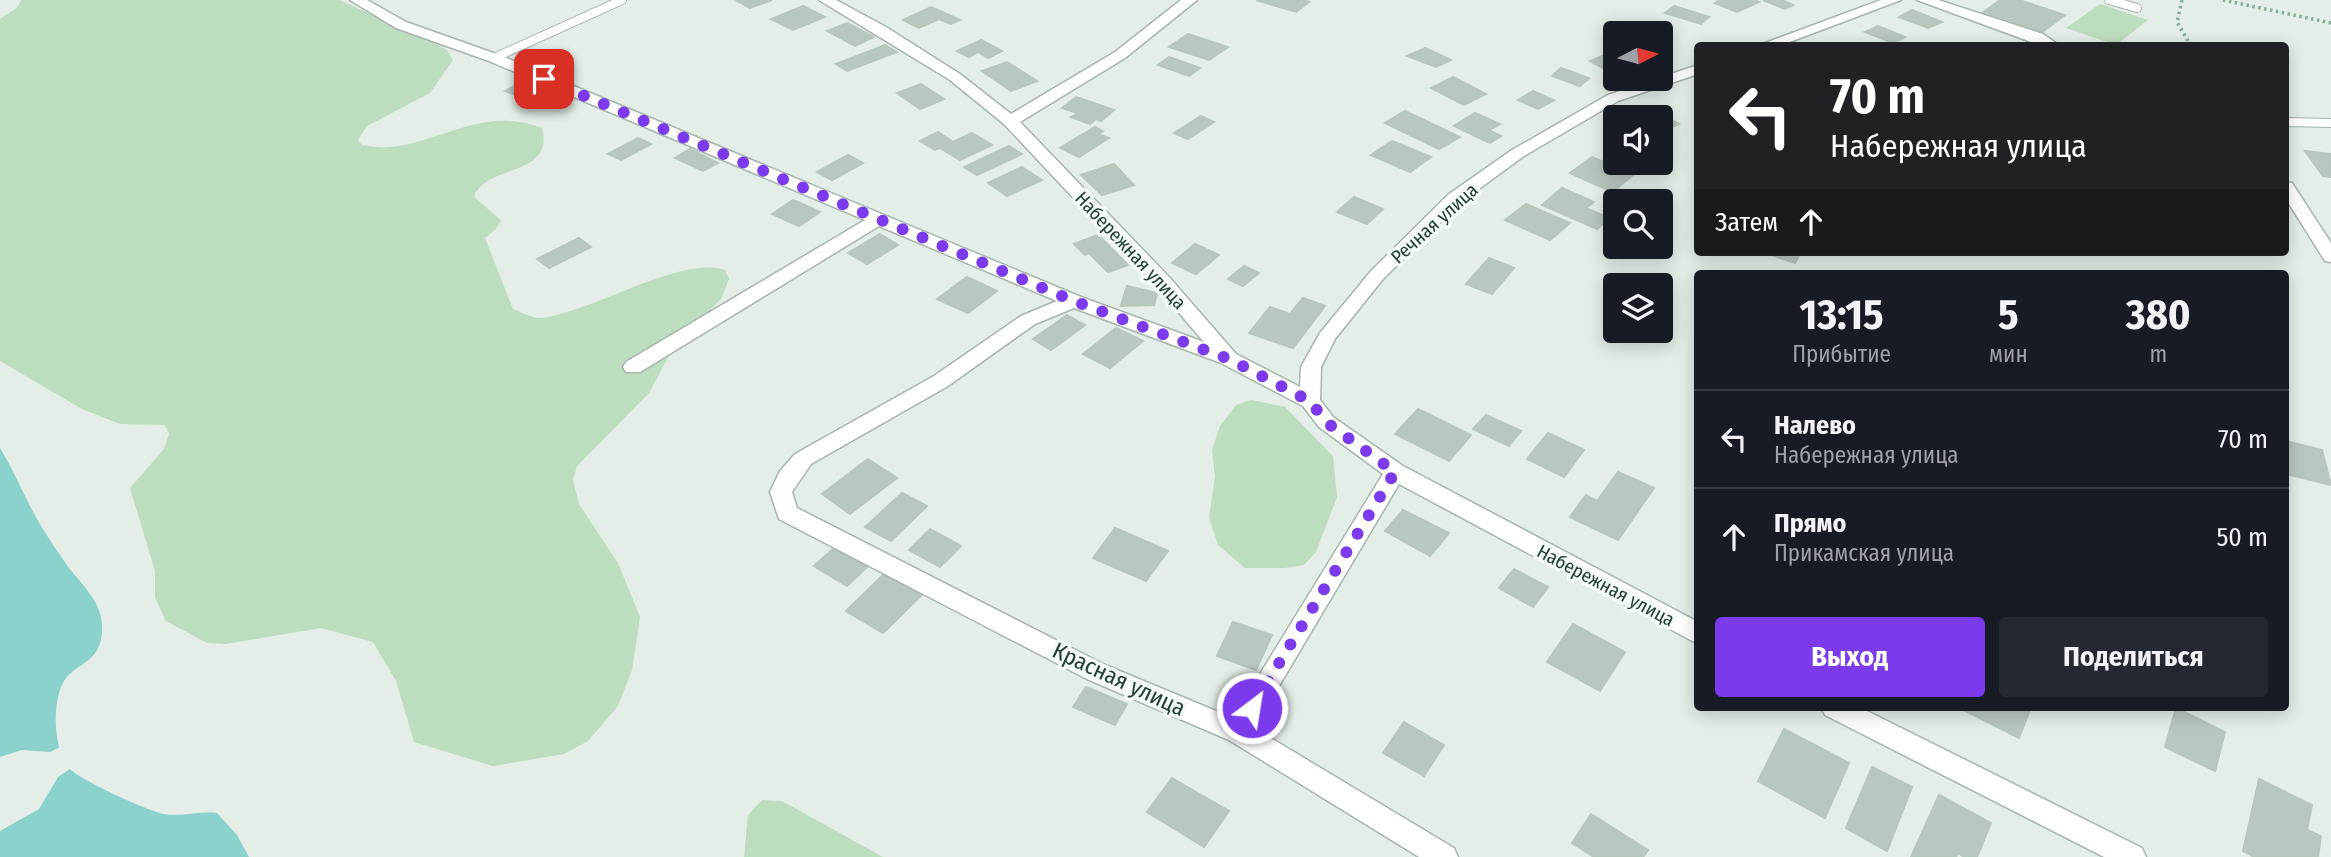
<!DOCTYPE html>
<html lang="ru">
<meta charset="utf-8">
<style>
body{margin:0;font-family:"Fira Sans Condensed",sans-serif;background:#242831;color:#f1f3f6;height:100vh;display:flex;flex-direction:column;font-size:26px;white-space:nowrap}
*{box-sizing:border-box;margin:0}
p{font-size:23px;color:#9ea1a6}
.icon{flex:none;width:38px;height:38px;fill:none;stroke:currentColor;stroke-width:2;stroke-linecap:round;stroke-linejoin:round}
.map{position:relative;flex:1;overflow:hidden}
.sheet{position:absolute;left:1694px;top:270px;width:595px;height:441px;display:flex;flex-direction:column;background:#171b24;border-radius:7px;box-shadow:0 4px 18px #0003}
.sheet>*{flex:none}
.guide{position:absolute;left:1694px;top:42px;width:595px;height:214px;border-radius:7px;box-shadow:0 4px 18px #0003;background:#202124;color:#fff;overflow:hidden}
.needle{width:46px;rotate:84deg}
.buttons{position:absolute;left:1603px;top:21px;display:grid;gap:14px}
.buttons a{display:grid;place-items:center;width:70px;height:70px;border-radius:7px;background:#171b24;box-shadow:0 4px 18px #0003;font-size:35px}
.pin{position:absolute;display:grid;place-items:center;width:60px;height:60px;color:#fff;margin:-30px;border-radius:14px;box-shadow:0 4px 10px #0006}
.me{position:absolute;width:77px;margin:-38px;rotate:31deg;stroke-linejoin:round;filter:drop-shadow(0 0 5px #0008)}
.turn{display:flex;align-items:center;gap:24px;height:147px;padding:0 21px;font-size:32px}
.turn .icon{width:91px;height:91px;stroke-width:2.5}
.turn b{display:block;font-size:49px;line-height:60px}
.then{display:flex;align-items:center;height:66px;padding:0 21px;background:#0003;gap:14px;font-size:26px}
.eta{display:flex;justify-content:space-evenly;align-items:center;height:119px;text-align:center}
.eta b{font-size:42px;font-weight:700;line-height:49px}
.primary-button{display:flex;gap:14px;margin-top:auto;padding:14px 21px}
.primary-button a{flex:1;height:80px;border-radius:7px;background:#7c3aed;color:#fff;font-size:28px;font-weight:700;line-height:80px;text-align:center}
.primary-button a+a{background:#242831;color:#f1f3f6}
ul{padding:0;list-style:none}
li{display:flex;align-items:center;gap:21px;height:98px;padding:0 21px;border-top:2px solid #363941}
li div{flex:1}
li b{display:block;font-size:26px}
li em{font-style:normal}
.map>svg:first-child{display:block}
.green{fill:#bddebe}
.water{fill:#8cd2cc}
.pier{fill:#e4ede7}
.building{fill:#b9c8bf;stroke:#b6c7bc;stroke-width:2}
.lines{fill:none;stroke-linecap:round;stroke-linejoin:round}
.service-casing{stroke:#a6b5ad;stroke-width:10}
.minor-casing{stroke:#a6b5ad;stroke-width:3}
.path{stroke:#84b198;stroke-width:3.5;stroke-dasharray:2.5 3.5;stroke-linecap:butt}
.service{stroke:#fff;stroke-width:8}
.minor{fill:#fff;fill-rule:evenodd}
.route{stroke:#7c3aed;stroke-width:12;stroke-dasharray:0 21.6}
.labels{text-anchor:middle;stroke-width:7;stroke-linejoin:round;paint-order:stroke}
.street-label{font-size:19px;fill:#233f31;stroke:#f4faf6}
.near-street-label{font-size:23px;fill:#233f31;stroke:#f4faf6}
</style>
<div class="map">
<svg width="2331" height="857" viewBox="0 0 2331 857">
<rect width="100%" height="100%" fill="#e4ede7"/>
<g class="green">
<path d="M21,0h318l88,39 20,11 6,10 -23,33 -63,33 -9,14 4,5c64,14 110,-44 180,-17 13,50 -56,35 -68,69l27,23 -5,9 -11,9 28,71c8,3 17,8 26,9 10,0 21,-4 31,-7 42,-11 115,-54 155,-41l4,9 -8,20 -48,49 -24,45 -72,73 -4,14 6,24 39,59 22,54 -8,53 -14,36 -30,35 -24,13 -71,12 -79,-24 -18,-61 -23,-39 -52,-14 -95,16 -19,-1 -41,-22 -11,-23v-27l-25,-83 34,-39 5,-15 -4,-9 -45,-1 -38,-15 -82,-48v-342l17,-11z"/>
<polygon points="2100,4 2148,20 2116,45 2066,28"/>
<polygon points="1251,400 1285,407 1333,456 1337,497 1316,552 1304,565 1285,568 1245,568 1218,545 1209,517 1215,477 1212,450 1220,426 1236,405"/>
<polygon points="762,800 782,801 883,857 744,857 748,815"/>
</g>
<path class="water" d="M0,448c14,23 24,48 37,71 9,16 21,33 32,49 14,18 33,34 33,59 1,39 -30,35 -40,58 -10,22 -8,63 6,82 9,12 80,44 96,47 17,3 35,-3 53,-1l20,22 12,22h-249z"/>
<polygon class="pier" points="62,746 73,767 58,777 39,809 0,831 0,757 22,750 50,752"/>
<g class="building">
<polygon points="740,0 772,0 750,8 737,1"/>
<polygon points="1256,0 1302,0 1309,2 1296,12"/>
<polygon points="1720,0 1755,0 1759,2 1737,12 1715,3"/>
<polygon points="1763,0 1782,0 1793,5 1785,9"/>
<polygon points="2000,0 2019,0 2065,15 2041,33 1981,14"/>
<polygon points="803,6 825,17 793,30 771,19"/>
<polygon points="1674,6 1709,17 1701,24 1665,13"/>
<polygon points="931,7 960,20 951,24 939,19 919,28 903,20"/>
<polygon points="1912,10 1942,22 1928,28 1899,17"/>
<polygon points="847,23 874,37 855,46 827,31"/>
<polygon points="1878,26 1905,37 1893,43 1865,32"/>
<polygon points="1188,34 1228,47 1209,60 1169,47"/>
<polygon points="981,40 1002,51 988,58 978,52 969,57 957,51"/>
<polygon points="885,45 897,52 847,71 836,64"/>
<polygon points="1425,48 1451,60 1436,67 1407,56"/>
<polygon points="1607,54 1615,58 1615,74 1590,61"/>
<polygon points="1169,57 1200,68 1189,76 1158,65"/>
<polygon points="1007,62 1037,81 1011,91 982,71"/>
<polygon points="1561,68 1589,78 1580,86 1552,76"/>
<polygon points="1453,77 1486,94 1464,105 1431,88"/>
<polygon points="525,80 540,86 520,97 505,91"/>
<polygon points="921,84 944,99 920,109 897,93"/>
<polygon points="1533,91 1554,100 1538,109 1518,100"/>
<polygon points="1076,97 1114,110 1101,121 1096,119 1090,124 1071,117 1078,113 1062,108"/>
<polygon points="1405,111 1460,137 1439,149 1385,123"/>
<polygon points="1654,111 1679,124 1668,129 1661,126 1661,117 1643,117"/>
<polygon points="1475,113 1500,124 1489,130 1501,136 1490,143 1454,126"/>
<polygon points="1201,116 1214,122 1188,139 1174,133"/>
<polygon points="1095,127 1103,131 1098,134 1109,138 1079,157 1060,148"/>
<polygon points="938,132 953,142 972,133 992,145 960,160 940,148 935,150 920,141"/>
<polygon points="638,138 651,144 621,160 608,154"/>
<polygon points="1392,141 1431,157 1410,172 1371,155"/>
<polygon points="1009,146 1022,154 977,175 964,167"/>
<polygon points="690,149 718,163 703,171 675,158"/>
<polygon points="2305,151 2331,154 2331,177 2323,176"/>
<polygon points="848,155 863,163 832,180 817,172"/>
<polygon points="1592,157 1633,175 1612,192 1570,173"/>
<polygon points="1114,164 1134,185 1102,195 1081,175"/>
<polygon points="1022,167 1042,180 1007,196 988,183"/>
<polygon points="1562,188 1594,202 1586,208 1609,218 1597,229 1542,205"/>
<polygon points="1354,197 1383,209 1367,224 1337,212"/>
<polygon points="793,200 820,212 799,226 772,214"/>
<polygon points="1526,204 1570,223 1550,240 1505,220"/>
<polygon points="880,234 898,245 867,264 848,253"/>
<polygon points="1098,235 1128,265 1108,272 1089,253 1085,255 1074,244"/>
<polygon points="579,238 591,247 549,268 537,259"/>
<polygon points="1195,244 1219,255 1196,274 1172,263"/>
<polygon points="1773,252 1801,252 1795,263 1771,255"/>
<polygon points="1489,258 1514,268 1492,294 1466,284"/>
<polygon points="1244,266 1259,273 1243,286 1228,279"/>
<polygon points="967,277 997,291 968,313 937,299"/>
<polygon points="1127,286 1157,293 1154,305 1121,306"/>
<polygon points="1303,298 1325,306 1293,348 1249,333 1270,307 1290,314"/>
<polygon points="1067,315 1085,325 1051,350 1033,339"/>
<polygon points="1116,328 1143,341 1110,368 1083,354"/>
<polygon points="1418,409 1471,435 1449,461 1395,434"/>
<polygon points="1486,415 1521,431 1509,446 1473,429"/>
<polygon points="1548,433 1584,450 1564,477 1527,459"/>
<polygon points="2286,441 2322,450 2331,485 2286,474"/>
<polygon points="868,459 897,478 850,514 822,494"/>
<polygon points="1618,472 1654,488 1618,540 1570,517 1586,495 1597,501"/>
<polygon points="902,493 927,506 891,541 865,527"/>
<polygon points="1403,510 1449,533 1430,556 1385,531"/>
<polygon points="1115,528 1168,551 1146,581 1093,558"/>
<polygon points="930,529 961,546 940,567 909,550"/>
<polygon points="833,549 867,567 847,586 814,566"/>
<polygon points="1514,569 1548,587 1533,607 1499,588"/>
<polygon points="888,570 926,591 883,633 846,611"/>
<polygon points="1233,622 1272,635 1256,670 1217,656"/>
<polygon points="1573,624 1625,652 1600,691 1547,662"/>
<polygon points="1086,687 1127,704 1115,725 1073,707"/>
<polygon points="1958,707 2031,707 2019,738"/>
<polygon points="2176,708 2225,732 2215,771 2165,747"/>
<polygon points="1404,722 1444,745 1424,776 1383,753"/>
<polygon points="1784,729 1849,763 1825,818 1758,781"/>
<polygon points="1872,767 1912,787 1887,851 1846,828"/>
<polygon points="1172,778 1229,811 1204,847 1147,812"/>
<polygon points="2259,779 2312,805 2307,830 2321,836 2318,857 2254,857 2243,851"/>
<polygon points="1939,795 1991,823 1977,857 1964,857 1958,853 1956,857 1911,857"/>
<polygon points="1591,814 1648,850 1643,857 1594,857 1572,843"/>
</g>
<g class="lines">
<g class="service-casing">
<g id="service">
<polyline points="2109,0 2137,8"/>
<polyline points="494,58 622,0"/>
<polyline points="2286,122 2331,123"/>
</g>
</g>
<g class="minor-casing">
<g id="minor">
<path d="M350,0h17l39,22 93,33 582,242 123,45 -49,-57 -151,-161 -54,-44 -131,-80h17l50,27 74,47 51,40 104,-62 66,-52h16l-72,58 -105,64 149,155 67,77 64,33 1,-20 19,-34 51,-62 78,-77 63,-44 96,-55 90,-30v9l-80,27 -94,55 -63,46 -78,77 -48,60 -14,28 -1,33 13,17 70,49 295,156v22l-299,-160 -145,244 200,120 4,9h-39l-190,-117 -142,-61 -308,-160 -9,-27 10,-21 15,-17 139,-78 87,-60 36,-15 -178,-75 -239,146h-14l-3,-5 3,-5 239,-142 -376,-159 -93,-33zM1074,308l147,55 82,43 16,21 64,47 -150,244 -128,-53 -308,-157 -5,-16 19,-28 137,-78 87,-62z"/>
<polygon points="1881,0 1901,0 1779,46 1757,46"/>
<polygon points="1917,0 1938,0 2043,34 2060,46 2042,46"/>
<polygon points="2286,182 2292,183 2331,243 2331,262 2325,261 2286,199"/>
<polygon points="1821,707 1859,707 2142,848 2146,857 2104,857 1825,715"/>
</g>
</g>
<g class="path">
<polyline points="2182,0 2177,22 2191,46"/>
<polyline points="2223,0 2331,23"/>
</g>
<use href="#service" class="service"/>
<use href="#minor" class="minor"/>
</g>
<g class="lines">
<polyline class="route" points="544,79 1074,301 1229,359 1310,401 1326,422 1395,472 1252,708"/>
</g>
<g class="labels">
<g class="street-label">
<text transform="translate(1434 223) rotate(-42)" y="7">Речная улица</text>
<text transform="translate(1131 250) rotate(47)" y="7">Набережная улица</text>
<text transform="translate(1606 585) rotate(28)" y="7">Набережная улица</text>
</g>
<g class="near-street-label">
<text transform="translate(1119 679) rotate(25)" y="8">Красная улица</text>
</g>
</g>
</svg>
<div class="buttons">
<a><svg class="needle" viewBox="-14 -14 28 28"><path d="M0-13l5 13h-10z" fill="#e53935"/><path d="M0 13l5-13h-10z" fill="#9ea1a6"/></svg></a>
<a><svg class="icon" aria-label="sound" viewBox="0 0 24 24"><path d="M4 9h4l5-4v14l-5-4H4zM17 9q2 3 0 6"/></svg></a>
<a><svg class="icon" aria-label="search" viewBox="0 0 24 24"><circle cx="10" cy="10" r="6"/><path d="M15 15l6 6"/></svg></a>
<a><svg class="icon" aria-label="layers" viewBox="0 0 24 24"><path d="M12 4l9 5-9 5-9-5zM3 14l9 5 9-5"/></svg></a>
</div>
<div class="pin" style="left:544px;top:79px;background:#d93025"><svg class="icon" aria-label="arrive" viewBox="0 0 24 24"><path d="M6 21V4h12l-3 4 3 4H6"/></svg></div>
<svg class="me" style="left:1252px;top:708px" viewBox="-20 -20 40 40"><circle r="17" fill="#7c3aed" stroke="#fff" stroke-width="3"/><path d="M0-11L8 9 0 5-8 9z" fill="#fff"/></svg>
<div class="guide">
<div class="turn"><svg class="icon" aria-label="left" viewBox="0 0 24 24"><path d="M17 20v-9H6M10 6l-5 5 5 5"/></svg><div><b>70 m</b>Набережная улица</div></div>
<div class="then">Затем<svg class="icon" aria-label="ahead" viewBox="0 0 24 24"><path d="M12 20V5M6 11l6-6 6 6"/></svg></div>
</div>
<section class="sheet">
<div class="eta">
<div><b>13:15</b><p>Прибытие</p></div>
<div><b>5</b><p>мин</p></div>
<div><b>380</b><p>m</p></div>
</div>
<ul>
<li><svg class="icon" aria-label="left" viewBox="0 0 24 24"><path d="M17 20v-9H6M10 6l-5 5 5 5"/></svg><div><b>Налево</b><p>Набережная улица</p></div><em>70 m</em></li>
<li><svg class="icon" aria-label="ahead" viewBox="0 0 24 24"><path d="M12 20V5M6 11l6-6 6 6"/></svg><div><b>Прямо</b><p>Прикамская улица</p></div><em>50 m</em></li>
</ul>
<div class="primary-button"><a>Выход</a><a>Поделиться</a></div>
</section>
</div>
